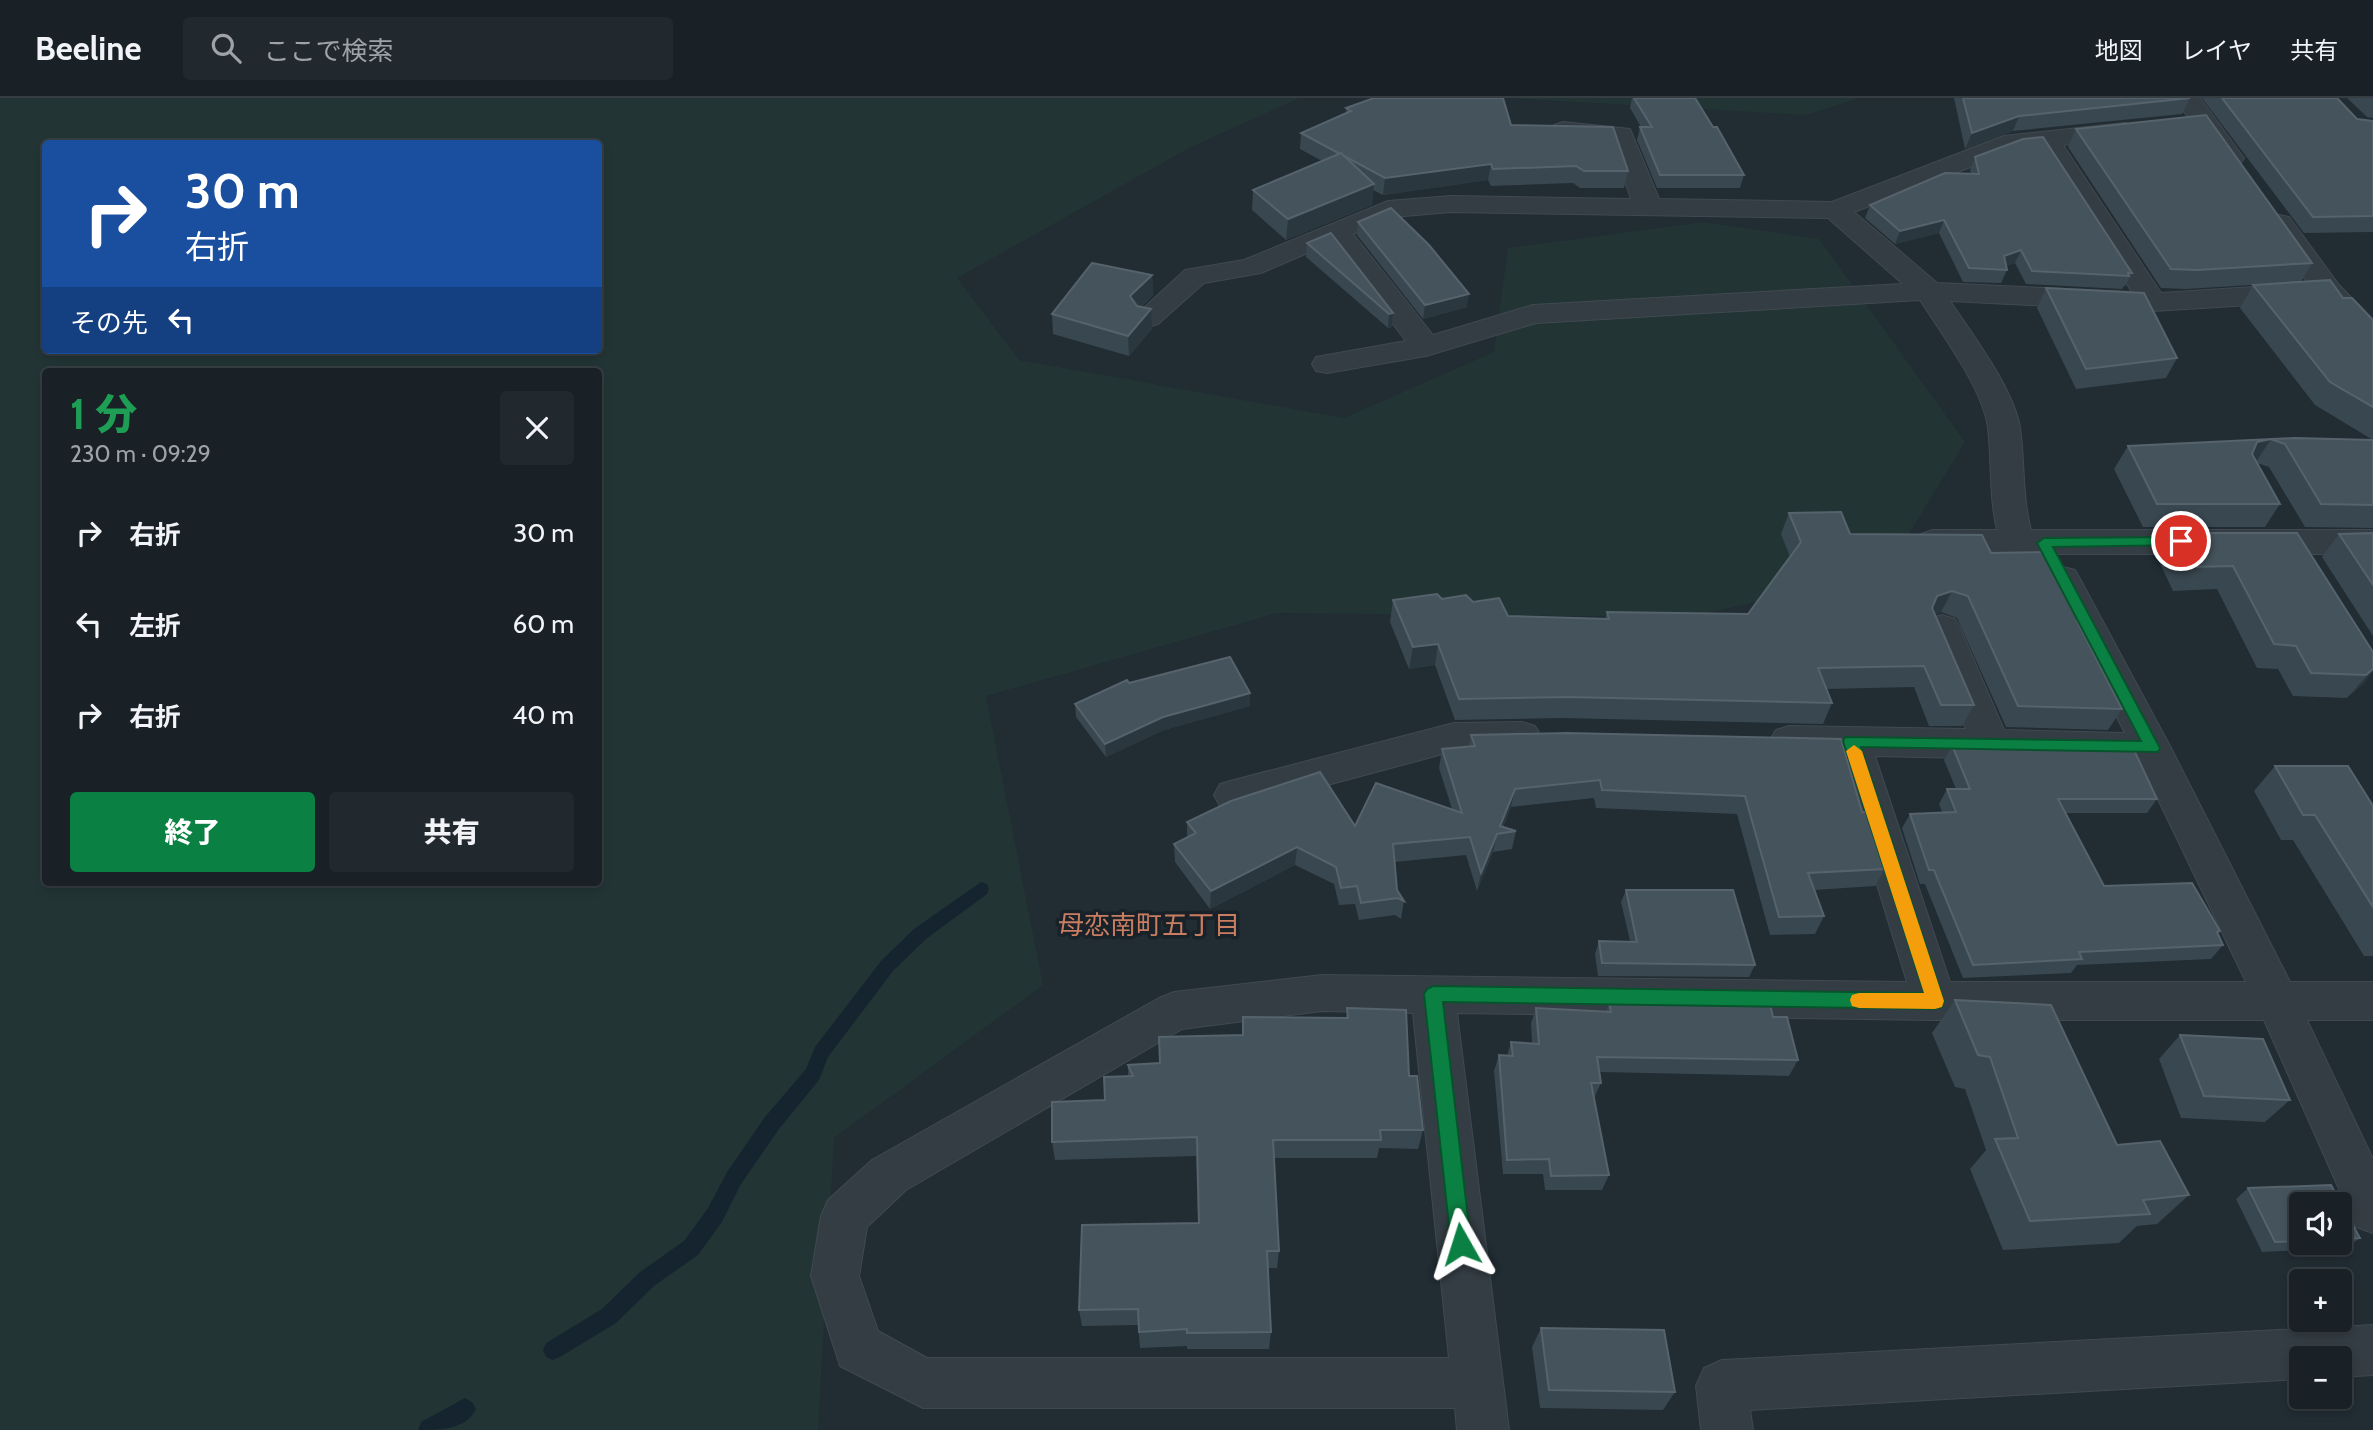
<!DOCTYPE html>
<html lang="ja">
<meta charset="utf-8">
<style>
body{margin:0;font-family:Cabin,"Noto Sans JP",sans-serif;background:#22292e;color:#f1f3f6;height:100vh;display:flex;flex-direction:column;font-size:26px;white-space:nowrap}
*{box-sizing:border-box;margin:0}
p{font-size:23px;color:#9fa3a7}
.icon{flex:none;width:38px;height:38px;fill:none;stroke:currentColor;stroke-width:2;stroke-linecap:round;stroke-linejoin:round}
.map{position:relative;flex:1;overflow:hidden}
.panel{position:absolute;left:42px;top:270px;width:560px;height:518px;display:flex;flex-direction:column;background:#192126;border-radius:7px;box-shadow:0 4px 10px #0003,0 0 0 2px #373e43}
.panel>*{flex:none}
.hud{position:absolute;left:42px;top:42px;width:560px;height:214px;border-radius:7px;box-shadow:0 4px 10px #0003,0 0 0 2px #373e43;background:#1a4fa0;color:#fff;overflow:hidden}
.buttons{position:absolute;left:2289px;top:1094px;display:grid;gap:14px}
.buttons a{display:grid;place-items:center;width:63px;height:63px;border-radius:7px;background:#192126;box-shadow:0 4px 10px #0003,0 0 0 2px #373e43;font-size:35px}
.pin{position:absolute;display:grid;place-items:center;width:60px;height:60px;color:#fff;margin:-30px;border:4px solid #fff;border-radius:50%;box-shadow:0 2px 7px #0007}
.me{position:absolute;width:77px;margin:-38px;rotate:354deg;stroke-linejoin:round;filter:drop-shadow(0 0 5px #0008)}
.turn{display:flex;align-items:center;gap:24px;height:147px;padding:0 28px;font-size:32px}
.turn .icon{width:91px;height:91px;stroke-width:2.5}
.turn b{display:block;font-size:49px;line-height:60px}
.then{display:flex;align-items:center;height:66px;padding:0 28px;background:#0003;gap:14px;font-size:26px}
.round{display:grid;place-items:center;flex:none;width:74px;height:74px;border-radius:7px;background:#22292e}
.summary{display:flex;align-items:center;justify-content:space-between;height:119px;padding:0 28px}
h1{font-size:42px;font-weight:800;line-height:52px;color:#1e9e55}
.action{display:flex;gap:14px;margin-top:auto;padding:14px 28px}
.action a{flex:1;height:80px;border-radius:7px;background:#0b8043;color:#fff;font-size:28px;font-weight:800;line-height:80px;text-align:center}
.action a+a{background:#22292e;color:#f1f3f6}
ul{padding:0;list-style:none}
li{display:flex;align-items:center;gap:21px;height:91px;padding:0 28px}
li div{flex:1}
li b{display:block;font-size:26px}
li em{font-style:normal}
header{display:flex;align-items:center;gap:42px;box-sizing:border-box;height:98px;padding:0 35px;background:#192126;border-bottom:2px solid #373e43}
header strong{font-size:33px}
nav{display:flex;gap:38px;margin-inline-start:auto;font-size:24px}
.search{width:490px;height:63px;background:#22292e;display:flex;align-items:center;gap:18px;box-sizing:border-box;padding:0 24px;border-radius:7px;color:#9fa3a7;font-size:26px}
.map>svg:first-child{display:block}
.green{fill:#223534;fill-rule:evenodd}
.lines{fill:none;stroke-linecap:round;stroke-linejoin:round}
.stream{fill:#162430;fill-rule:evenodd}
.minor-casing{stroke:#404951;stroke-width:2}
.minor{fill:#343d44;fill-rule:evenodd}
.wall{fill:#394750;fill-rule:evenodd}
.shaded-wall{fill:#2a373f}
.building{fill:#45535c;stroke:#56636c;stroke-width:2}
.route{fill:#0b8043;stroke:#07532c;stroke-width:2}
.slow{fill:#f59e0b}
.labels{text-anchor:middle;stroke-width:7;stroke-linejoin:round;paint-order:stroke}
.neighbourhood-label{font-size:26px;fill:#c97e62;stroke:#192229}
</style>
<header>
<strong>Beeline</strong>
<div class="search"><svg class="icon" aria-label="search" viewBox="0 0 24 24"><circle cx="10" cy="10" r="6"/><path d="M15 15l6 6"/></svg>ここで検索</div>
<nav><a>地図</a><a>レイヤ</a><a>共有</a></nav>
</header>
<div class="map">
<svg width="2373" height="1332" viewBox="0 0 2373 1332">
<rect width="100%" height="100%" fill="#212c33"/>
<g class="green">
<path d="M0,0h1300l-109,49 -234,131 62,82 325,58 150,-66 14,-104 196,-26 115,17 146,203 -80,131 -196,44 -412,-4 -291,83 57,289 -209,153 -16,292h-818zM46,46h552v206h-552zM46,273h552v511h-552z"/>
<polygon points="1507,0 1860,0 1805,17"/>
</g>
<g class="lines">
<g class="stream">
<polygon points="981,784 987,786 989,791 987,796 926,841 893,873 828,959 819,982 779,1031 741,1086 722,1124 698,1157 654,1188 616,1225 560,1259 553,1262 546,1259 543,1252 546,1245 602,1211 640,1174 684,1143 708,1110 727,1074 765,1019 806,971 815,949 881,863 914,831"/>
<path d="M465,1300l7,4 4,7c-10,21 -37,21 -58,21l3,-8z"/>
</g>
<g class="minor-casing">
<g id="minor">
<polygon points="2174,0 2200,0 2244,60 2240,66 2231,68 2222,66"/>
<path d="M1563,24l67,7 29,70 173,3 172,-66 121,-13 9,3 4,5 -4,5 -71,9 98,148 138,-9 10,3 4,6 -4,6 -10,3 -146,9 -203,-10c22,33 64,88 70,127 5,35 2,68 11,102h342v24h-440l-12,-4 -5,-8 5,-8 12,-4h64c-8,-34 -5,-67 -9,-102 -5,-39 -46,-94 -68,-128l-384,23 -110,33 -99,17 -11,-2 -4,-7 4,-7 90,-16 -75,-98 -70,30 -57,10 -46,41 -10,3 -10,-3 -5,-6 52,-48 59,-10 144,-59 63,-5 180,3 -20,-58 -57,-6 -4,-5 4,-5zM2039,49l93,145 -195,-9 -83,-71 163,-63zM1451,114l377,6 75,66 -370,21 -100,30 -80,-101 40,-17z"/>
<path d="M2279,117l10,2 50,68 34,35v27c-30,-8 -84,-91 -104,-118l-4,-6 4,-6z"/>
<path d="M2063,469l12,3 5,9 91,169 119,234h83v38h-66l66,139v74l-17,-6 -92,-207h-329l-478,-7 52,417h-52l-2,-22h-532l-83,-42 -29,-90 10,-60 7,-16 44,-40 287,-162 15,-6 148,-17 585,7 -70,-227 -48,-1 -13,-4 -6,-10 6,-10 13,-4 177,3 -42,-101 5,-9 13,-4 13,4 5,9 44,102 121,3 -79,-154 5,-9zM1875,658l265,6 106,220h-296zM1322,913l91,2 36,345h-522l-49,-27 -19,-55 8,-49 39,-37 276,-161z"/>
<polygon points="1522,624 1535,628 1541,638 1535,648 1522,652 1454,653 1234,712 1220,708 1214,697 1220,686 1234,682 1454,625"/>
<polygon points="2373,1227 2373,1277 2340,1279 2340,1260 2301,1260 2301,1281 1750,1312 1753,1332 1701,1332 1696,1288 1704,1270 1722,1262"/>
</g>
</g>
<use href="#minor" class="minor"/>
</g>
<g class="wall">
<polygon points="1632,0 1695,0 1744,77 1740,90 1657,90 1637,42 1640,29 1641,29 1630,10"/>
<polygon points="1954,0 2190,0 2182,16 2013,33 1965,51"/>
<polygon points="2202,0 2337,0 2357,21 2373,23 2373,134 2304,135"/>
<polygon points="2347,0 2373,0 2373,20 2367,19"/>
<polygon points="1346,10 1511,27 1628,73 1624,90 1580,90 1573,85 1491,88 1488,82 1383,97 1373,92 1372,107 1286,142 1252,112 1253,92 1322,63 1300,51 1301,35 1346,15"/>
<polygon points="2076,31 2312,165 2301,184 2186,191 2161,190 2068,49"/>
<polygon points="1975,59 2132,175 2125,188 2124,188 2122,191 2026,186 2015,165 2006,168 2007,172 2001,185 1963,184 1939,135 1895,146 1865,120 1870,107 1971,76 1970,72"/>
<polygon points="1358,124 1467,209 1423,221 1357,137"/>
<polygon points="1307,145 1393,215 1392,229 1388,230 1306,159"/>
<polygon points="1152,177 1153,197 1141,209 1152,231 1129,258 1053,236 1052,216"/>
<polygon points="2253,187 2343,200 2373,222 2373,342 2315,307 2240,210"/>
<polygon points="2046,190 2177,260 2166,280 2076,291 2037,210"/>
<polygon points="2295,340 2373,342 2373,430 2305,429 2269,369 2257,365 2280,406 2265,429 2143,429 2114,371 2128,348"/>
<polygon points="1789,415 1850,436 1991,455 2088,523 2082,533 2122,611 2108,632 2006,629 1957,520 1941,514 1935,517 1974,607 1962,628 1929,628 1914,589 1827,591 1832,605 1823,626 1562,620 1455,622 1435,567 1409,571 1390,524 1393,502 1442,501 1473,504 1508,518 1605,521 1607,514 1748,516 1790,459 1781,436"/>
<polygon points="2172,435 2297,435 2373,554 2373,573 2363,586 2347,600 2293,598 2278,571 2257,570 2217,491 2173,493 2157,459"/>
<polygon points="2373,435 2373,538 2322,459 2339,436"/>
<polygon points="1129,585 1250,595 1250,608 1164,632 1106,659 1076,619 1075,606"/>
<polygon points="1471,637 1862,714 1885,771 1875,788 1814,792 1824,818 1815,836 1770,837 1737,716 1596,710 1594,700 1511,709 1503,729 1516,733 1512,751 1493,754 1477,793 1466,757 1394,764 1397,792 1404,803 1401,821 1395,817 1359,822 1355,806 1339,807 1334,786 1295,767 1210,811 1175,764 1174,746 1187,740 1187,724 1355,728 1452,711 1439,670 1442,651 1469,649"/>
<polygon points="1952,647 2157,701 2147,715 2066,715 2104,788 2217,835 2223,847 2211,861 2077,867 2071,875 1963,880 1925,786 1920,786 1902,730 1910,716 1942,714 1939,706 1947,691 1956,691 1944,662"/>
<polygon points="2275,668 2373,708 2373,858 2364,858 2293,742 2281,742 2254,693"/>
<polygon points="1626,792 1755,867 1749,879 1598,878 1595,856 1599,843 1630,843 1621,804"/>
<polygon points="1955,902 2117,1047 2189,1097 2157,1126 2137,1128 2119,1145 2003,1152 1970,1071 1986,1052 1965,991 1955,989 1932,935"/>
<polygon points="1609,904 1773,919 1798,962 1789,978 1599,974 1601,985 1594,1000 1609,1077 1602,1092 1545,1092 1543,1076 1503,1076 1494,973 1499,957 1507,958 1511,944 1532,945 1531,925 1536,910 1606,914"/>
<polygon points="1347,910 1409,978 1423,1032 1418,1051 1379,1050 1377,1060 1274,1060 1279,1153 1277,1170 1268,1170 1271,1234 1269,1251 1187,1251 1187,1248 1140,1250 1138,1227 1082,1228 1079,1212 1198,1125 1196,1058 1055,1062 1052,1044 1105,1002 1128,978 1128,967 1159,965 1242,937 1243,919 1346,920"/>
<polygon points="2180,937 2290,1002 2265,1024 2181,1020 2159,961"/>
<path d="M2331,1087l29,53 -14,10 -84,4 -26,-53 12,-11zM2301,1106h39v38h-39z"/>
<polygon points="1541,1230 1675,1294 1663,1312 1540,1310 1532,1249"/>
</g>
<g class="shaded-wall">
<polygon points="2019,18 2013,33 1965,51 1972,35"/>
<polygon points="1491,66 1488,82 1383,97 1385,80"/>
<polygon points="1374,86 1372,107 1286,142 1288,121"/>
<polygon points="1944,122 1939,135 1895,146 1900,133"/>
<polygon points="2021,152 2015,165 1998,171 2004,158"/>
<polygon points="1152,177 1153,197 1131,218 1130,198"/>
<polygon points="1469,196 1467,209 1423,221 1425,207"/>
<polygon points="1151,211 1152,231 1129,258 1128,238"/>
<polygon points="1393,215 1392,229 1388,230 1389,216"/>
<polygon points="2271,341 2256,364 2242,367 2257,344"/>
<polygon points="1952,493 1941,514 1927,520 1937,498"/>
<polygon points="1438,546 1435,567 1409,571 1413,549"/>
<polygon points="2373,571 2373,573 2363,586 2347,600"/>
<polygon points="1250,595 1250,608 1164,632 1106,659 1105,646 1163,619"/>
<polygon points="1515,691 1511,709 1500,735 1500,728"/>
<polygon points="1497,736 1493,754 1477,793 1481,775"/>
<polygon points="1297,749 1295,767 1210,811 1211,793"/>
</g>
<g class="building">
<polygon points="1374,0 1503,0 1511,27 1613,29 1628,73 1584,73 1576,68 1493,71 1491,66 1385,80 1344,58 1341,55 1340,56 1301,35 1351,13 1346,10"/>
<polygon points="1634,0 1695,0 1713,29 1717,29 1744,77 1660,77 1640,29 1652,29"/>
<polygon points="1963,0 2190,0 2019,18 1972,35"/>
<polygon points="2222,0 2337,0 2357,21 2373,23 2373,118 2313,119"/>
<polygon points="2206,17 2312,165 2197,172 2171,171 2076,31"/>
<polygon points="2043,39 2132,175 2128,175 2129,178 2032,173 2021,152 2004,158 2007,172 1969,170 1944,122 1900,133 1870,107 1945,75 1979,76 1975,59 2023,41"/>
<polygon points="1341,55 1374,86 1288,121 1253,92"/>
<polygon points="1391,110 1429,147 1469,196 1425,207 1358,124"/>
<polygon points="1331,135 1393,215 1389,216 1307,145"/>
<polygon points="1092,165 1152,177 1130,198 1137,208 1151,211 1128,238 1052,216"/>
<polygon points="2330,182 2343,200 2352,200 2373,222 2373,309 2330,284 2253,187"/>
<polygon points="2046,190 2144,195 2177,260 2086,271"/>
<polygon points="2295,340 2373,342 2373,407 2321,406 2285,346 2271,341 2257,344 2252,356 2280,406 2157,406 2128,348"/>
<polygon points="1841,414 1850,436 1982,437 1991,455 2051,454 2088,523 2077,523 2122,611 2018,608 1968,498 1952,493 1937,498 1932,510 1974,607 1941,607 1924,568 1818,570 1832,605 1568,599 1459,601 1438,546 1413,549 1393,502 1437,496 1442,501 1466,497 1473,504 1499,500 1508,518 1609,521 1607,514 1748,516 1801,444 1789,415"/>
<polygon points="2172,435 2297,435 2373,554 2373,571 2366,577 2311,575 2296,548 2274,546 2233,468 2189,469"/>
<polygon points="2373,435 2373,487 2339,436"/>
<polygon points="1230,559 1250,595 1163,619 1105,646 1075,606 1127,582 1129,585"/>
<polygon points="1567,635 1841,641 1862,714 1867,714 1885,771 1808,775 1824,818 1779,819 1745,698 1602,692 1600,682 1515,691 1500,728 1516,733 1497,736 1481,775 1470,739 1393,746 1397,792 1404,803 1398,800 1361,805 1357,788 1341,790 1336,769 1297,749 1211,793 1174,746 1196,735 1187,724 1231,703 1320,674 1355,728 1376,685 1462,715 1442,651 1475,648 1471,637"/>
<polygon points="1952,647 2134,652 2157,701 2058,701 2104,788 2192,785 2220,833 2217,834 2223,847 2079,854 2082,861 1973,867 1934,772 1929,772 1910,716 1956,714 1947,691 1970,691"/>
<polygon points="2275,668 2348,668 2373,708 2373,809 2315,717 2303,717"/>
<polygon points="1626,792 1733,792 1755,867 1602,865 1599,843 1637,844"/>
<polygon points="1955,902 2051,907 2117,1047 2160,1043 2189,1097 2143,1102 2150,1116 2030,1123 1995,1041 2018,1040 1990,959 1978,957"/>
<polygon points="1609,904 1770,906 1773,919 1787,919 1798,962 1597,959 1601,985 1591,985 1609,1077 1551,1078 1549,1061 1507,1062 1499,957 1513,958 1511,944 1539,946 1536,910 1611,914"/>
<polygon points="1347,910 1406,912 1409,978 1417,978 1423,1032 1380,1032 1381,1042 1273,1042 1279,1153 1267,1153 1271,1234 1187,1235 1187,1231 1139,1234 1138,1211 1079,1212 1082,1127 1199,1125 1197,1039 1052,1044 1052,1004 1105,1002 1104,979 1133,978 1128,967 1160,965 1159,939 1243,937 1243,919 1348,920"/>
<polygon points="2180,937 2263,941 2290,1002 2204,998"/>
<polygon points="2331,1087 2360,1140 2340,1141 2340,1106 2301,1106 2301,1143 2275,1144 2248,1090"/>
<polygon points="1541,1230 1664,1232 1675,1294 1549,1292"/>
</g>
<polygon class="route" points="2181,439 2188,443 2186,447 2053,449 2160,650 2158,654 1861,649 1944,903 1942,909 1935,911 1443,904 1471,1146 1468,1153 1461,1156 1454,1153 1451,1146 1424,896 1427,891 1433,888 1924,895 1843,643 1845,639 2141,643 2037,445 2044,440"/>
<polygon class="slow" points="1854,647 1862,653 1944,903 1942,909 1935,911 1859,910 1852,908 1850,902 1852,897 1859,895 1924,895 1846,653"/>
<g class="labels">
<g class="neighbourhood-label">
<text x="1149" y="836">母恋南町五丁目</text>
</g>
</g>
</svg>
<div class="buttons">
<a><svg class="icon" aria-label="sound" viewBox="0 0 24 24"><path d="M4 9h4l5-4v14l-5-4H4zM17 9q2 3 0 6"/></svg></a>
<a>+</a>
<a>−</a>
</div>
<div class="pin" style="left:2181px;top:443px;background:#d93025"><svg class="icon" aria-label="arrive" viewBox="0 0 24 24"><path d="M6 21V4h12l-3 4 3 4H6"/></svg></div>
<svg class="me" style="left:1461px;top:1146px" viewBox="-20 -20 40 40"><path d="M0-17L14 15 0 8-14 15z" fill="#0b8043" stroke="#fff" stroke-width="4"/></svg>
<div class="hud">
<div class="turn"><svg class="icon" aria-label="right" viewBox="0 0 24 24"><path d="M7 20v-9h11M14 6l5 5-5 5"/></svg><div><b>30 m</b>右折</div></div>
<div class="then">その先<svg class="icon" aria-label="left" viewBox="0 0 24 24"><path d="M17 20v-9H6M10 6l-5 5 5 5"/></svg></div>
</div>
<section class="panel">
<div class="summary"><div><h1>1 分</h1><p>230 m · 09:29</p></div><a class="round"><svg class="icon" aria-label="close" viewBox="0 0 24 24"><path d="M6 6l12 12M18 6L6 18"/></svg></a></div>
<ul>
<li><svg class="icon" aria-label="right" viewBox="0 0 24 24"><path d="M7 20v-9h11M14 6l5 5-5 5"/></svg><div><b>右折</b></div><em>30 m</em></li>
<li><svg class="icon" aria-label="left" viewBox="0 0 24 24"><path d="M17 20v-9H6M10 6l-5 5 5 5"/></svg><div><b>左折</b></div><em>60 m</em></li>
<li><svg class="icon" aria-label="right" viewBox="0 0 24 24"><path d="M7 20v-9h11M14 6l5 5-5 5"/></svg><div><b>右折</b></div><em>40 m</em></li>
</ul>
<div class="action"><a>終了</a><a>共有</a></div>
</section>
</div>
